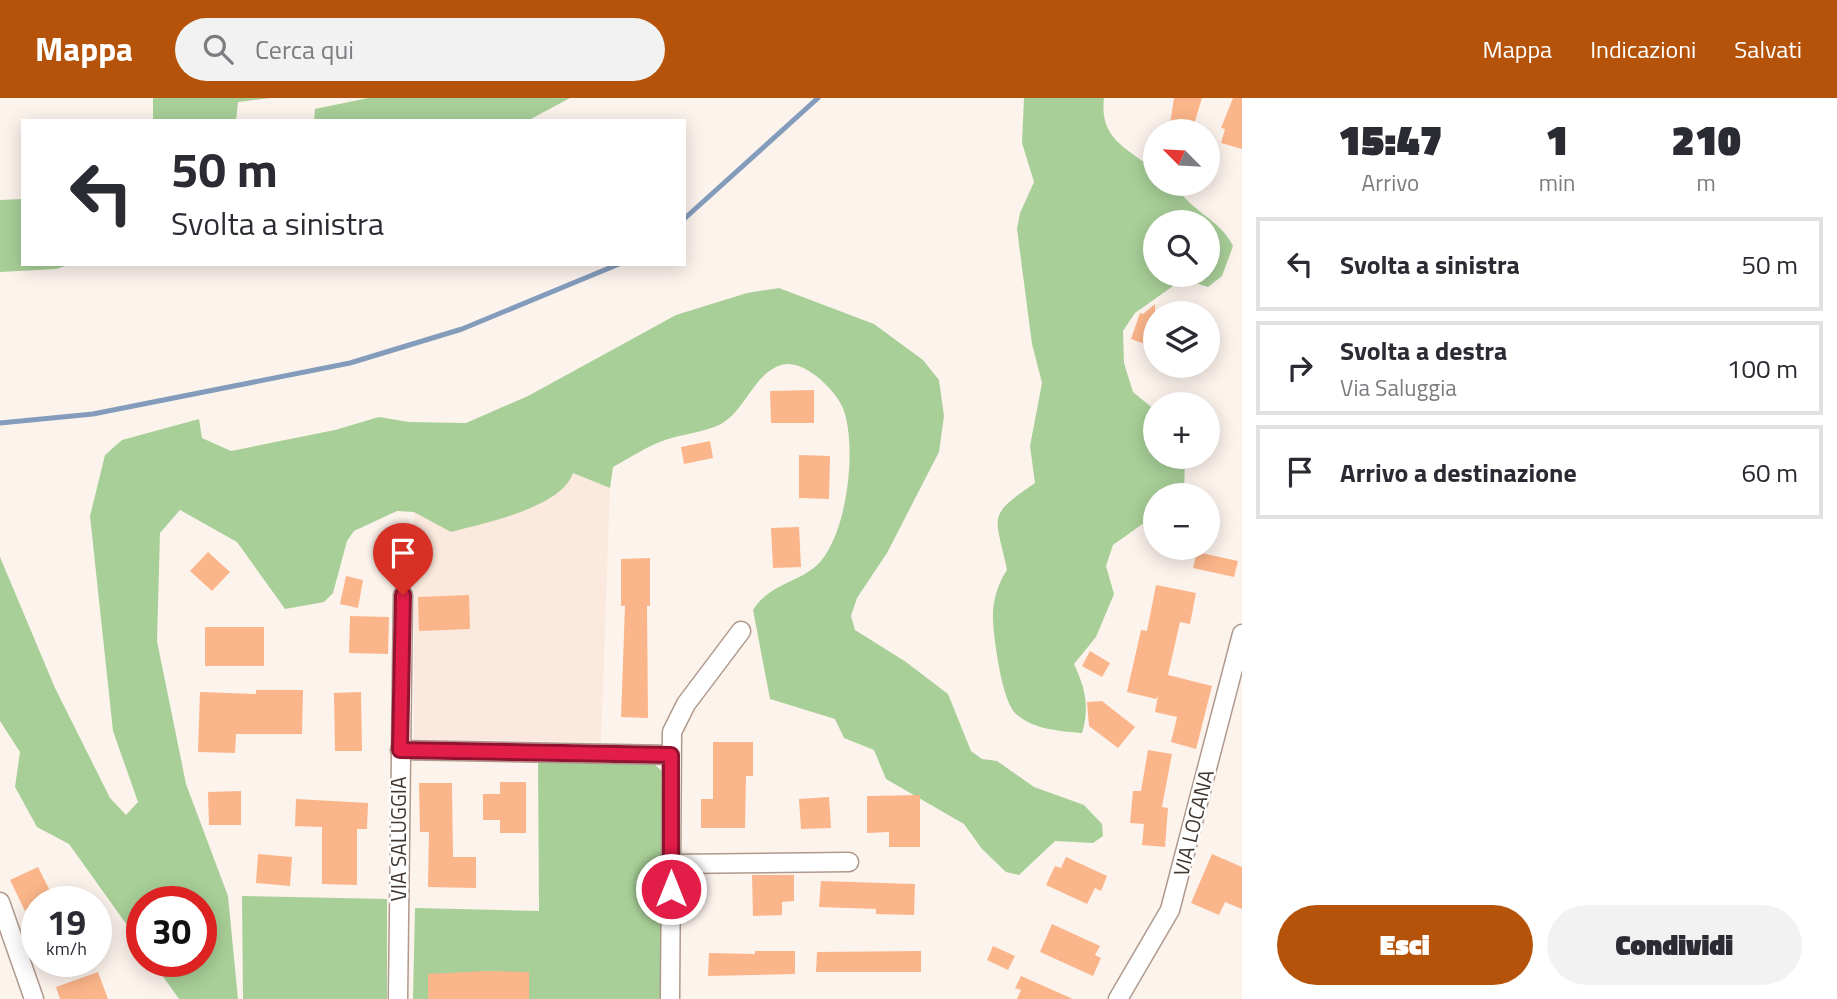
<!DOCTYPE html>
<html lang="it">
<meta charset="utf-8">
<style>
body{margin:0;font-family:"Titillium Web",sans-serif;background:#f2f2f3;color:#2b2b33;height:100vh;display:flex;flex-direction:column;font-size:26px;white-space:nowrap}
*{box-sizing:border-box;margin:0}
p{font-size:23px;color:#7c7c81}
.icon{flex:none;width:38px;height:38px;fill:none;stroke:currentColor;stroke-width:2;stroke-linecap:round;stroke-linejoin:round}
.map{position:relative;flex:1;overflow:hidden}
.drawer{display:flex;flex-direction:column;background:#fff;width:595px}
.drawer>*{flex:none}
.banner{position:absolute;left:21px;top:21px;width:665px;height:147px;border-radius:0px;box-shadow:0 4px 18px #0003;background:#fff;color:#2b2b33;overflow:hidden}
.needle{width:46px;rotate:294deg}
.tools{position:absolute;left:1143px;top:21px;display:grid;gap:14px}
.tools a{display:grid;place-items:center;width:77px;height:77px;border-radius:50%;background:#fff;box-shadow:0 4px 18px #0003;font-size:35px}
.speed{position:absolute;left:21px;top:788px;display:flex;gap:14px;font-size:35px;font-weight:700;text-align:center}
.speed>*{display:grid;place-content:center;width:91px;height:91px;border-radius:50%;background:#fff;box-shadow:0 4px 18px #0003;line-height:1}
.speed small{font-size:18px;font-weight:400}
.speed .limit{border:10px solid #d22;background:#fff;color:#111}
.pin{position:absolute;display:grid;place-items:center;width:60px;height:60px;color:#fff;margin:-72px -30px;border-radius:50% 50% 50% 0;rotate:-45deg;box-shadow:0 0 7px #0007}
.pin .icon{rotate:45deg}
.me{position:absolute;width:77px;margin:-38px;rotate:0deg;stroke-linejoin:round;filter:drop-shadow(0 0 5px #0008)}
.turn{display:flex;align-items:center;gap:24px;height:147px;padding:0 35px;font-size:32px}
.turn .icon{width:91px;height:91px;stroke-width:2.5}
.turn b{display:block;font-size:49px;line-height:60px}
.eta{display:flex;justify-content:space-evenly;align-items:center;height:119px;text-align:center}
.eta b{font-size:42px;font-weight:800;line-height:49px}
.action{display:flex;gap:14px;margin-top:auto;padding:14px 35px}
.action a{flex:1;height:80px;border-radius:42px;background:#b45309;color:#fff;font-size:28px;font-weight:800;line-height:80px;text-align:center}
.action a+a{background:#f2f2f3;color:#2b2b33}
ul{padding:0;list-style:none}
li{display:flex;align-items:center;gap:21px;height:94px;margin:0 14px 10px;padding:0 21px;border:4px solid #e1e1e2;border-radius:0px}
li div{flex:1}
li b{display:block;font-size:26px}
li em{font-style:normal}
header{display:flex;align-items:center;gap:42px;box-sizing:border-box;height:98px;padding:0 35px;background:#b45309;color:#fff}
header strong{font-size:33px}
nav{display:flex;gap:38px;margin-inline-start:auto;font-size:24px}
.search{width:490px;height:63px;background:#f2f2f3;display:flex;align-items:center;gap:18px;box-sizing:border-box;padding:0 24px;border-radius:38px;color:#7c7c81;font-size:26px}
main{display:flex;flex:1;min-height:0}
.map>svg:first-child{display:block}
.built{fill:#fbe9dd}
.green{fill:#a8cf98;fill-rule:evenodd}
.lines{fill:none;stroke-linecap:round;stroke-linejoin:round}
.stream{stroke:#839cbb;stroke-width:5}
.building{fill:#fbb58a}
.street-casing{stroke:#af998c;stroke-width:21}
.street{stroke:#fff;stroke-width:18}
.route-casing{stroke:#92132f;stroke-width:18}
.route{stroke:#e11d48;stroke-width:12}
.labels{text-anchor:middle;stroke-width:5;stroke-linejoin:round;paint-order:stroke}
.street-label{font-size:21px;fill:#403731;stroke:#fff}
</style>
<header>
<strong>Mappa</strong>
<div class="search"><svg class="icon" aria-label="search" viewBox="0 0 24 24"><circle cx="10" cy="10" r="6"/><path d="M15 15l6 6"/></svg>Cerca qui</div>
<nav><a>Mappa</a><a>Indicazioni</a><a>Salvati</a></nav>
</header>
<main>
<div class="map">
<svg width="1242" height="901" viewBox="0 0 1242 901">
<rect width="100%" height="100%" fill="#fdf3ed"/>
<polygon class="built" points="573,375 610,390 601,644 414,641 414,414 451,434"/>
<g class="green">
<polygon points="153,0 271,0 238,4 236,23 153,23"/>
<polygon points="368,0 570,0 527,23 314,23 315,11"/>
<path d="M1024,0h80c-5,41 23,50 51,72v14l21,2c14,25 45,34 57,60l-11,30 -14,11 -25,-8 -48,34 -12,18 1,32 9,29 22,18v47h30l-1,37 -29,1v20l-42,30 -7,21 8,28 -18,43 -22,27c11,24 16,43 8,69 -22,-2 -48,-3 -66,-19 -14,-12 -22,-74 -23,-93 -1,-18 4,-36 14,-51 -11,-55 -22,-53 28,-87l-5,-37 12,-63 -10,-39 -15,-115 3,-16 14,-31 -12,-39zM1155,124h53v53h-53z"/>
<polygon points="23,101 23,166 72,166 56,171 0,174 0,102"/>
<path d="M779,190l95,36 49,36 16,20 5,36 -5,36 -52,101 -30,45 -6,18 4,14 51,32 42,32 23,57 11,8 15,2 37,26 50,18 18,19 1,12 -10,7 -38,-2 -36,34 -13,-3 -24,-23 -18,-25 -78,-45 -12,-29 -30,-12 -9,-19 -65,-20 -17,-89c19,-30 53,-27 71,-53 23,-33 31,-100 22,-139 -3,-16 -15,-29 -26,-39 -8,-7 -22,-16 -33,-15 -31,3 -40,46 -66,60 -16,8 -38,10 -56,16 -18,6 -35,18 -52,27l-3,21 -37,-15c-12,35 -89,50 -122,59l-37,-20 -17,-1 -43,20 -7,10 -14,52 -9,9 -39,7 -48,-67 -57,-32 -20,23 -3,108 29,143 42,112 10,103h-59l-27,-38h49v-60h-59v45l-73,-102 -32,-17 -22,-40 5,-35 -20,-31v-164l55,131 55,110 16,17 12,-13 -25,-71 -23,-215 15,-61 17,-15 77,-21 3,19 29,13 104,-21 44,-13 30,5 57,1 62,-27 148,-81 71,-22z"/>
<polygon points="538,662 650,662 664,675 663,901 413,901 415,810 539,813"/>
<polygon points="242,798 387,801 387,901 243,901"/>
</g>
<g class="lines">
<g class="stream">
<polyline points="684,121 818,0"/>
<polyline points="0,325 93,316 350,265 462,231 619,166"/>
</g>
</g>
<g class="building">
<polygon points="1174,0 1202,0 1192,33 1169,33"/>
<polygon points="1233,0 1242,0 1242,51 1221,45 1225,31 1221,30"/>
<polygon points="1155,206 1155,231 1151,231 1148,247 1131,241 1140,215 1143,216"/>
<polygon points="814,292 814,325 771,325 770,293"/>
<polygon points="710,343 713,360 684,366 681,349"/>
<polygon points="799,357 830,358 829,401 799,400"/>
<polygon points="799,429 801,469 773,470 771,430"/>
<polygon points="208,454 230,474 212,493 190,473"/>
<polygon points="1197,454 1238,463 1234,479 1193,470"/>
<polygon points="650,460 650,508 647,508 648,620 621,619 625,508 621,508 621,461"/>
<polygon points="346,478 363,482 358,510 340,506"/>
<polygon points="1156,487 1196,495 1190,526 1180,524 1168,577 1212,588 1196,651 1171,644 1177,619 1155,614 1158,598 1156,601 1127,594 1141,532 1147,533"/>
<polygon points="469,497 470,531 419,533 418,499"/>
<polygon points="350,518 389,519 388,556 349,555"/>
<rect x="205" y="529" width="59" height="39"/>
<polygon points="1090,553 1110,565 1102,579 1082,568"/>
<polygon points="256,592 303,592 302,636 236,636 235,655 198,654 200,594 256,596"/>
<polygon points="361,594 362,653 335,653 334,595"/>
<polygon points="1102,603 1135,629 1118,650 1089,628 1087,604"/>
<polygon points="713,644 753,644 753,678 746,678 745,730 701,730 701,701 713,701"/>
<polygon points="1148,652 1172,656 1162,709 1168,710 1165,749 1142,747 1144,726 1130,725 1133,693 1141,693"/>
<polygon points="500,684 526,684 526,735 500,735 500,722 483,722 483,696 500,696"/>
<polygon points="419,685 452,685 453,759 476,759 476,790 428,789 429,734 420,734"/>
<polygon points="241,693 241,727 209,727 208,694"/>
<polygon points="920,697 920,749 889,749 889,734 867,735 867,698"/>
<polygon points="829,699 831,730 801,731 799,701"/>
<polygon points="296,701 368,705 367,731 357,731 357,787 322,786 322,729 295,728"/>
<polygon points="258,756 292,759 290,788 256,785"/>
<polygon points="1212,756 1242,769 1242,811 1225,804 1219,817 1191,805"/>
<polygon points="1066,759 1107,778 1101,793 1095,790 1087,806 1046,787 1055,768 1061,770"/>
<polygon points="38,769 53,799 37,803 37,807 25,813 10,782"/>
<polygon points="752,777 794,777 794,803 782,804 782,817 753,818"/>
<polygon points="821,783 915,786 914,817 876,816 876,811 819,809"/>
<polygon points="1052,826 1100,848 1095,857 1101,860 1093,878 1040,854"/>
<polygon points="993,848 1015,858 1008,872 987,862"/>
<polygon points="755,853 795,853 795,876 708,878 709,855 755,856"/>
<polygon points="921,853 921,874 816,874 817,854"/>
<polygon points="486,873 529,874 529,901 428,901 428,876"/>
<polygon points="98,874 108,901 60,901 56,889"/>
<polygon points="1021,878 1073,901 1017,901 1021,892 1015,890"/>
</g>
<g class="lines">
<g class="street-casing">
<g id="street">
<polyline points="400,652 671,657"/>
<polyline points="671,766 849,764"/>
<polyline points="0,804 34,901"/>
<polyline points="398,901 403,497"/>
<polyline points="670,901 672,634 686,606 741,533"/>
<polyline points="1118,901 1170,812 1242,536"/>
</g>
</g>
<use href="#street" class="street"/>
</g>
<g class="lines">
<g class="route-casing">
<polyline id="route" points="403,497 400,652 671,657 671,791"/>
</g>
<use href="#route" class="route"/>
</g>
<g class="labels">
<g class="street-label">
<text transform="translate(1194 725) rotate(-76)" y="7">VIA LOCANA</text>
<text transform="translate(399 741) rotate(-90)" y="7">VIA SALUGGIA</text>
</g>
</g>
</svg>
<div class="tools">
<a><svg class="needle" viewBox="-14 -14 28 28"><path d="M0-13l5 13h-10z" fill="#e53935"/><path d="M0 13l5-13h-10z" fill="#7c7c81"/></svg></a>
<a><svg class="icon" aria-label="search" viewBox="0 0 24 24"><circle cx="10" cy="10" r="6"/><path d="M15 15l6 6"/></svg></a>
<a><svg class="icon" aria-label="layers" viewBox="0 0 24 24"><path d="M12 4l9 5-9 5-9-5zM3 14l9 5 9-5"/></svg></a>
<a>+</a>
<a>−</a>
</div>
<div class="speed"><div>19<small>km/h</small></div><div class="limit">30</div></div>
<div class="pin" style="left:403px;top:497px;background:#d93025"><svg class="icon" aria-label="arrive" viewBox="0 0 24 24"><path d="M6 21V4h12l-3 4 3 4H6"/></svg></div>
<svg class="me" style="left:671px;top:791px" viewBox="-20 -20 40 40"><circle r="17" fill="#e11d48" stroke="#fff" stroke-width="3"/><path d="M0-11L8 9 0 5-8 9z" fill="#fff"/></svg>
<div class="banner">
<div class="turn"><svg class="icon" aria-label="left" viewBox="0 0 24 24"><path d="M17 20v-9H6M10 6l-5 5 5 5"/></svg><div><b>50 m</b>Svolta a sinistra</div></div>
</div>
</div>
<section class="drawer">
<div class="eta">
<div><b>15:47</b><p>Arrivo</p></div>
<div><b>1</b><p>min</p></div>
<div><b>210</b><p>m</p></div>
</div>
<ul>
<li><svg class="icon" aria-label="left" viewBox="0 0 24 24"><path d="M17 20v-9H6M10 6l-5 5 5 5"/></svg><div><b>Svolta a sinistra</b></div><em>50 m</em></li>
<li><svg class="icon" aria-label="right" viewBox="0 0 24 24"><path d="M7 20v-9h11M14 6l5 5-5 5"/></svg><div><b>Svolta a destra</b><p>Via Saluggia</p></div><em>100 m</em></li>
<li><svg class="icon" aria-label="arrive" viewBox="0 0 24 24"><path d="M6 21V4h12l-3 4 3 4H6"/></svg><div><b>Arrivo a destinazione</b></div><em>60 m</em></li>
</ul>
<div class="action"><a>Esci</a><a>Condividi</a></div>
</section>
</main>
